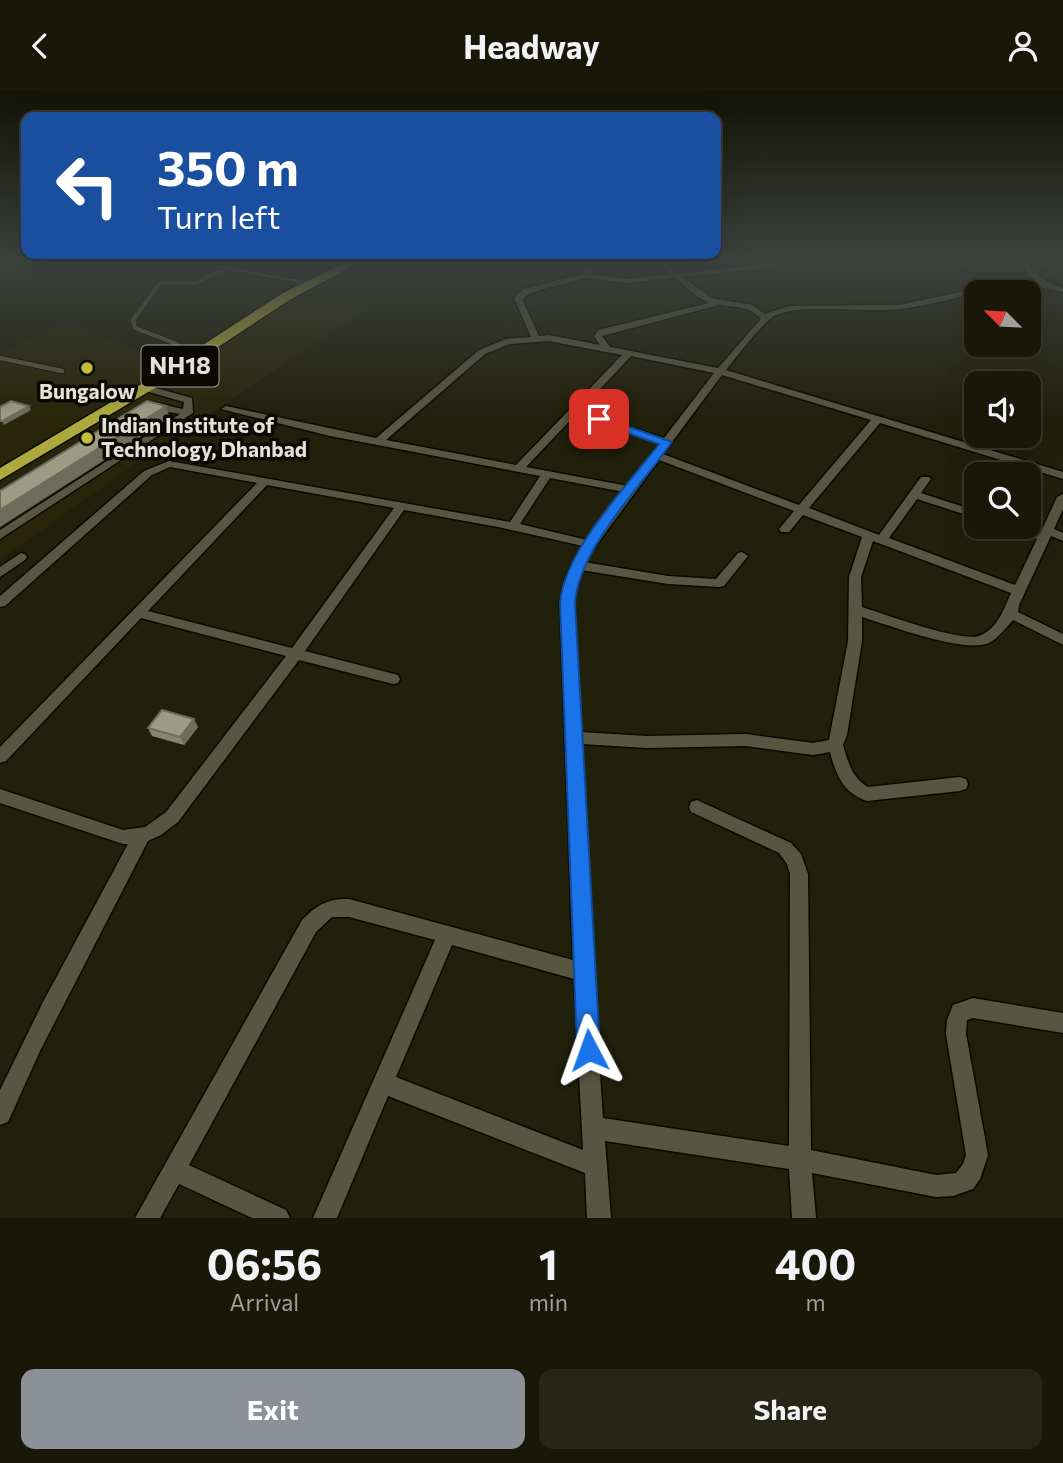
<!DOCTYPE html>
<style>
body{margin:0;font-family:Commissioner,sans-serif;background:#262516;color:#f1f3f6;height:100vh;display:flex;flex-direction:column;font-size:26px;white-space:nowrap}
*{box-sizing:border-box;margin:0}
p{font-size:23px;color:#9fa09c}
.icon{flex:none;width:38px;height:38px;fill:none;stroke:currentColor;stroke-width:2;stroke-linecap:round;stroke-linejoin:round}
.map{position:relative;height:1127px;overflow:hidden}
.drawer{display:flex;flex-direction:column;background:#191808;flex:1}
.drawer>*{flex:none}
.hud{position:absolute;left:21px;top:21px;width:700px;height:147px;border-radius:14px;box-shadow:0 7px 28px #0002,0 0 0 2px #373729;background:#1a4fa0;color:#fff;overflow:hidden}
.needle{width:46px;rotate:294deg}
.fabs{position:absolute;left:964px;top:189px;display:grid;gap:14px}
.fabs a{display:grid;place-items:center;width:77px;height:77px;border-radius:14px;background:#191808;box-shadow:0 7px 28px #0002,0 0 0 2px #373729;font-size:35px}
.pin{position:absolute;display:grid;place-items:center;width:60px;height:60px;color:#fff;margin:-30px;border-radius:14px;box-shadow:0 4px 10px #0006}
.me{position:absolute;width:77px;margin:-38px;rotate:356deg;stroke-linejoin:round;filter:drop-shadow(0 0 5px #0008)}
.turn{display:flex;align-items:center;gap:24px;height:147px;padding:0 21px;font-size:32px}
.turn .icon{width:91px;height:91px;stroke-width:2.5}
.turn b{display:block;font-size:49px;line-height:60px}
.eta{display:flex;justify-content:space-evenly;align-items:center;height:119px;text-align:center}
.eta b{font-size:42px;font-weight:700;line-height:49px}
.button{display:flex;gap:14px;margin-top:auto;padding:14px 21px}
.button a{flex:1;height:80px;border-radius:14px;background:#8c9099;color:#fff;font-size:28px;font-weight:700;line-height:80px;text-align:center}
.button a+a{background:#262516;color:#f1f3f6}
header{display:flex;justify-content:space-between;align-items:center;height:91px;padding:0 21px;background:#191808;font-size:32px;font-weight:700}
.map>svg:first-child{display:block}
.built{fill:#28260a}
.lines{fill:none;stroke-linecap:round;stroke-linejoin:round}
.lane-casing{stroke:#0b0900;stroke-width:6}
.street-casing{stroke:#0b0900;stroke-width:3}
.highway-casing{stroke:#0b0900;stroke-width:3}
.lane{stroke:#575640;stroke-width:4.5}
.street{fill:#575640;fill-rule:evenodd}
.highway{fill:#aea93f;fill-rule:evenodd}
.wall{fill:#868672}
.shaded-wall{fill:#6d6d5c}
.building{fill:#9c9c84;stroke:#6d6d5c;stroke-width:2}
.route{fill:#1a73e8;stroke:#114b97;stroke-width:2}
.poi-dot{fill:#c3bd3e;stroke:#0a0903;stroke-width:2.5}
.labels{text-anchor:middle;stroke-width:7;stroke-linejoin:round;paint-order:stroke}
.far-poi-label{font-size:21px;font-weight:bold;fill:#e3e2d6;stroke:#0a0903}
.shield{fill:#0a0903;stroke:#a2a197;stroke-width:2}
.shield-label{font-size:24px;font-weight:bold;fill:#e3e2d6}
</style>
<header><svg class="icon" aria-label="back" viewBox="0 0 24 24"><path d="M15 5l-7 7 7 7"/></svg>Headway<svg class="icon" aria-label="person" viewBox="0 0 24 24"><circle cx="12" cy="8" r="4"/><path d="M4 21q1-7 8-7t8 7"/></svg></header>
<div class="map">
<svg width="1063" height="1127" viewBox="0 0 1063 1127">
<rect width="100%" height="100%" fill="#21200b"/>
<polygon class="built" points="298,204 363,220 138,371 0,469 0,256 6,260 65,232 185,277"/>
<g class="lines">
<g class="lane-casing">
<g id="lane">
<polyline points="189,261 177,253 135,237 133,229 160,192 195,192 230,176"/>
<polyline points="0,267 62,280"/>
</g>
</g>
<g class="street-casing">
<g id="street">
<polygon points="167,168 184,168 305,190 301,192"/>
<polygon points="404,168 419,168 443,174 439,176"/>
<path d="M582,168h8l2,15 36,5 43,-5 -17,-15h8l16,14 101,-10 1,2 -4,2 -93,10 28,21 41,7 13,9 25,-8 109,-1 103,-22h35l-10,-10 -8,-14h8c7,17 19,24 36,29v4c-59,-15 -106,10 -163,17 -35,5 -92,-7 -124,6 -11,4 -40,43 -50,55l337,102v7l-183,-56 -71,85 70,27 42,-58h8l2,2 -10,14 55,18v7l-59,-19 -28,39 126,47 22,-46 -29,-12h17l16,5 16,-35 6,-3v15l-9,20 9,4v8l-12,-5 -32,69 -1,7 45,22v11l-50,-25c-7,8 -15,18 -24,23 -24,11 -101,-18 -127,-26v24l-15,94 -4,10c5,17 9,33 25,42l92,-10 6,2 2,5 -2,5 -6,2 -93,10c-24,-8 -31,-26 -37,-49l-17,3 -67,-9 -99,2 -66,-4 12,228 10,146 186,28 1,-272 -3,-10 -8,-11 -88,-41 -2,-5 2,-5 6,-2 94,43 10,11 7,20 3,276 125,25 20,-2 7,-9 3,-9 -20,-121 1,-14 6,-15 20,-7 90,15v20l-90,-15 -6,2 -1,14 22,121 -8,24 -7,10 -20,7 -17,1 -124,-24 4,45h-24l-3,-49 -184,-28 6,77h-24l-2,-45 -197,-77 -51,122h-24l122,-278 -86,-23h-17l-16,15 -127,233 97,45 4,8h-38l-73,-34 -19,34h-25l167,-298c14,-15 27,-22 47,-21l224,61 -13,-357c3,-23 10,-38 23,-57l-85,-19 -94,-17 -99,141 93,24 2,4 -2,4 -5,1 -94,-24 -121,162 -17,13 -13,6 -108,210 -32,71 -8,3v-35l43,-88 85,-158h-5l-123,-41v-14l123,41 22,-3 21,-15 120,-156 -145,-38 -135,143 -6,2v-16l257,-264 -87,-16 -18,8 -147,131 -5,1v-11l144,-125 25,-10 341,61 30,-46 -210,-40 -109,-27 5,-3 150,32 103,-88 27,-11 25,-2 -17,-39 10,-9 59,-15 2,-1zM586,187l42,5 47,-5 23,19 11,6 -111,27 -4,6 6,9 -51,-10 -10,1 -17,-37 8,-6zM719,214c15,2 32,1 42,14l-43,49 -108,-21 -8,-11zM549,250l73,14 -106,110 -130,-25 99,-86 25,-10zM631,265l83,17 -50,65 -56,-18 -20,-18zM722,284l149,45 -72,85 -136,-51zM582,317l18,16 60,19 -32,43 -102,-19zM659,369l135,51 -15,18 2,3h8l14,-17 59,22 -13,40 -1,64 -19,99 -16,3 -67,-9 -99,2 -67,-4 -6,-129 1,-19 6,-14 87,14 51,3 5,-1 24,-30 -6,-4 -4,1 -22,26 -48,-3 -84,-14zM550,387l74,14 -37,48 -67,-16zM267,394l127,23 -102,140 -144,-37zM873,450l138,52c-7,15 -13,36 -32,43 -19,6 -95,-22 -117,-29l-1,-30zM452,854l122,34 9,171 -187,-73z"/>
<polygon points="145,294 192,307 193,322 0,448 0,439 180,323 146,317 146,313 152,311 183,318 184,311 142,299 140,297"/>
<polygon points="21,462 25,463 27,466 25,469 0,486 0,476"/>
</g>
</g>
<g class="highway-casing">
<polygon id="highway" points="352,168 366,168 291,208 165,291 0,389 0,377 155,285 283,202"/>
</g>
<use href="#lane" class="lane"/>
<use href="#street" class="street"/>
<use href="#highway" class="highway"/>
</g>
<polygon class="wall" points="198,636 184,654 152,645 148,637"/>
<g class="shaded-wall">
<polygon points="29,315 31,319 4,334 2,330"/>
<polygon points="166,315 170,327 0,436 0,419"/>
<polygon points="194,628 198,636 184,654 180,646"/>
</g>
<g class="building">
<polygon points="11,310 29,315 2,330 0,330 0,316"/>
<polygon points="147,310 166,315 0,419 0,400"/>
<polygon points="162,619 194,628 180,646 148,637"/>
</g>
<linearGradient id="sky" x2="0" y2="1"><stop stop-color="#121206"/><stop offset="0.52" stop-color="#3d423f"/><stop offset="1" stop-color="#3d423f" stop-opacity="0"/></linearGradient>
<rect width="1063" height="326" fill="url(#sky)"/>
<path class="route" d="M599,325l73,26c-31,44 -94,108 -97,161l25,447 -3,8 -8,4 -9,-4 -3,-8 -17,-447c4,-52 67,-117 99,-159l-64,-22 -2,-3z"/>
<g class="poi-dot">
<circle cx="87" cy="277" r="7"/>
<circle cx="87" cy="347" r="7"/>
</g>
<g class="labels">
<g class="far-poi-label">
<text x="87" y="308">Bungalow</text>
<text x="101" y="342" text-anchor="start">Indian Institute of<tspan x="101" dy="24">Technology, Dhanbad</tspan></text>
</g>
<rect class="shield" x="141.5" y="254.5" width="77" height="41" rx="5"/>
<g class="shield-label">
<text x="180" y="283">NH18</text>
</g>
</g>
</svg>
<div class="fabs">
<a><svg class="needle" viewBox="-14 -14 28 28"><path d="M0-13l5 13h-10z" fill="#e53935"/><path d="M0 13l5-13h-10z" fill="#9fa09c"/></svg></a>
<a><svg class="icon" aria-label="sound" viewBox="0 0 24 24"><path d="M4 9h4l5-4v14l-5-4H4zM17 9q2 3 0 6"/></svg></a>
<a><svg class="icon" aria-label="search" viewBox="0 0 24 24"><circle cx="10" cy="10" r="6"/><path d="M15 15l6 6"/></svg></a>
</div>
<div class="pin" style="left:599px;top:328px;background:#d93025"><svg class="icon" aria-label="arrive" viewBox="0 0 24 24"><path d="M6 21V4h12l-3 4 3 4H6"/></svg></div>
<svg class="me" style="left:589px;top:959px" viewBox="-20 -20 40 40"><path d="M0-17L14 15 0 8-14 15z" fill="#1a73e8" stroke="#fff" stroke-width="4"/></svg>
<div class="hud">
<div class="turn"><svg class="icon" aria-label="left" viewBox="0 0 24 24"><path d="M17 20v-9H6M10 6l-5 5 5 5"/></svg><div><b>350 m</b>Turn left</div></div>
</div>
</div>
<section class="drawer">
<div class="eta">
<div><b>06:56</b><p>Arrival</p></div>
<div><b>1</b><p>min</p></div>
<div><b>400</b><p>m</p></div>
</div>
<div class="button"><a>Exit</a><a>Share</a></div>
</section>
